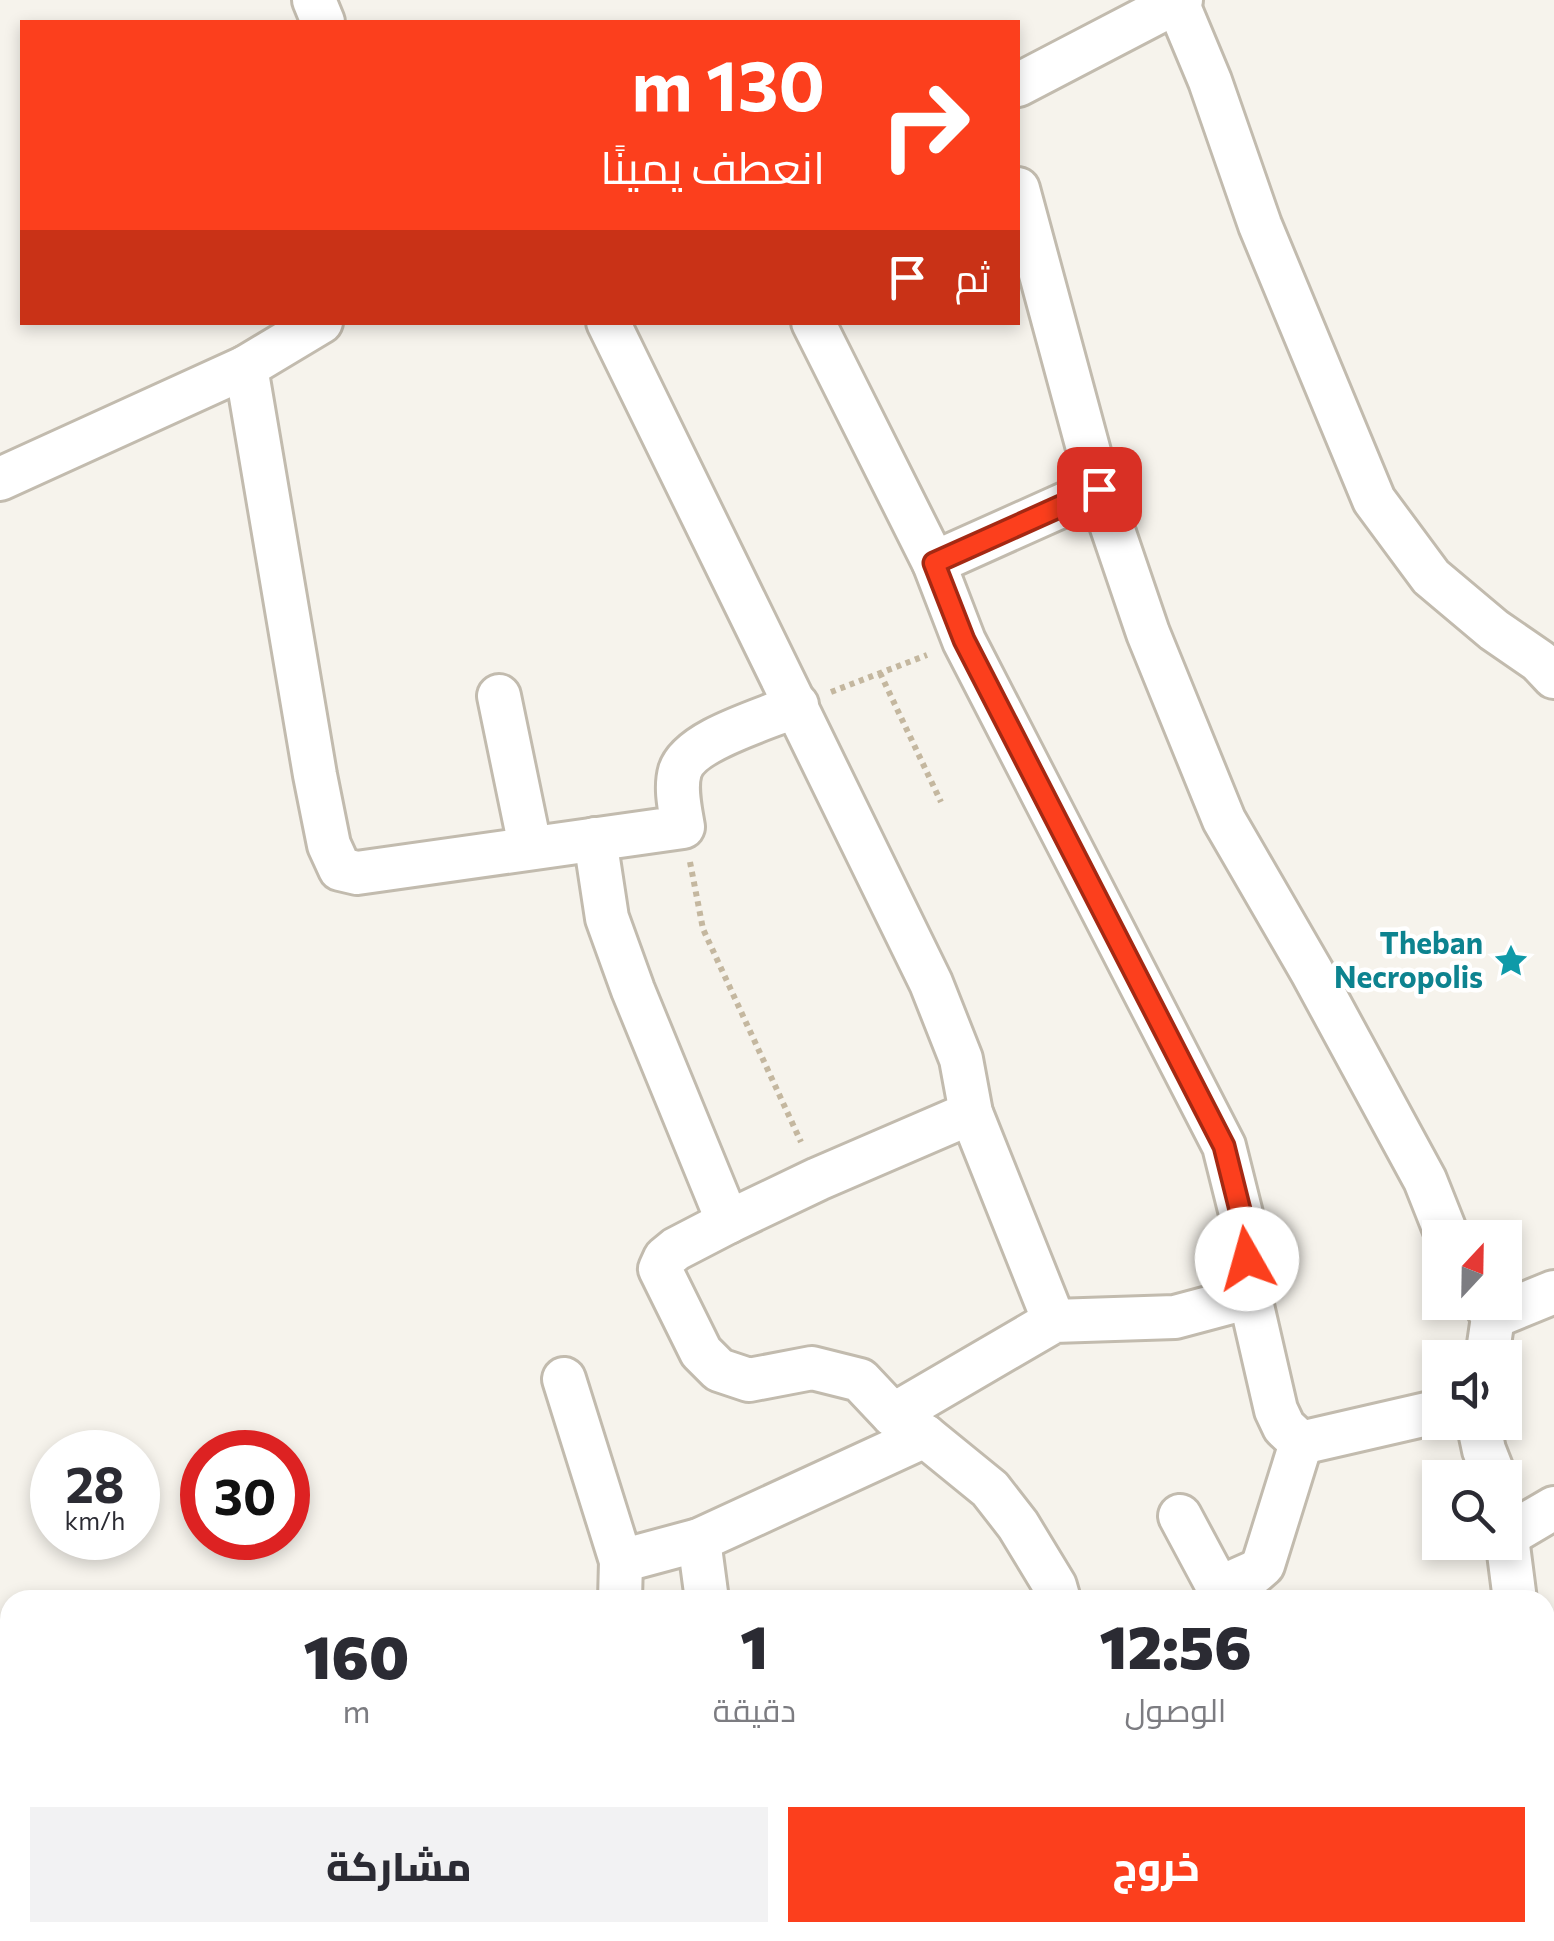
<!DOCTYPE html>
<html lang="ar">
<meta charset="utf-8">
<style>
body{margin:0;font-family:Commissioner,Cairo,sans-serif;background:#f2f2f3;color:#2b2b33;direction:rtl;height:100vh;display:flex;flex-direction:column;font-size:38px;white-space:nowrap}
*{box-sizing:border-box;margin:0}
p{font-size:32px;color:#7c7c81}
.icon{flex:none;width:55px;height:55px;fill:none;stroke:currentColor;stroke-width:2;stroke-linecap:round;stroke-linejoin:round}
.map{position:relative;flex:1;overflow:hidden;direction:ltr}
.details{position:absolute;left:0px;top:1590px;width:1555px;height:352px;display:flex;flex-direction:column;background:#fff;border-radius:30px 30px 0 0;box-shadow:0 5px 15px #0003;direction:rtl}
.details>*{flex:none}
.guide{position:absolute;left:20px;top:20px;width:1000px;height:305px;border-radius:0px;box-shadow:0 5px 15px #0003;direction:rtl;background:#fc3f1d;color:#fff;overflow:hidden}
.needle{width:65px;rotate:22deg}
.buttons{position:absolute;left:1422px;top:1220px;display:grid;gap:20px}
.buttons a{display:grid;place-items:center;width:100px;height:100px;border-radius:0px;background:#fff;box-shadow:0 5px 15px #0003;font-size:50px}
.speed{position:absolute;left:30px;top:1430px;display:flex;gap:20px;font-size:50px;font-weight:700;text-align:center}
.speed>*{display:grid;place-content:center;width:130px;height:130px;border-radius:50%;background:#fff;box-shadow:0 5px 15px #0003;line-height:1}
.speed small{font-size:25px;font-weight:400}
.speed .limit{border:15px solid #d22;background:#fff;color:#111}
.pin{position:absolute;display:grid;place-items:center;width:85px;height:85px;color:#fff;margin:-42px;border-radius:20px;box-shadow:0 5px 15px #0006}
.me{position:absolute;width:110px;margin:-55px;rotate:353deg;stroke-linejoin:round;filter:drop-shadow(0 0 8px #0008)}
.turn{display:flex;align-items:center;gap:35px;height:210px;padding:0 30px;font-size:45px}
.turn .icon{width:130px;height:130px;stroke-width:2.5}
.turn b{display:block;font-size:70px;line-height:85px}
.then{display:flex;align-items:center;height:95px;padding:0 30px;background:#0003;gap:20px;font-size:38px}
.eta{display:flex;justify-content:space-evenly;align-items:center;height:170px;text-align:center}
.eta b{font-size:60px;font-weight:800;line-height:70px}
.cta{display:flex;gap:20px;margin-top:auto;padding:20px 30px}
.cta a{flex:1;height:115px;border-radius:0px;background:#fc3f1d;color:#fff;font-size:40px;font-weight:800;line-height:115px;text-align:center}
.cta a+a{background:#f2f2f3;color:#2b2b33}
.map>svg:first-child{display:block}
.lines{fill:none;stroke-linecap:round;stroke-linejoin:round}
.minor-casing{stroke:#c2bbae;stroke-width:48}
.path{stroke:#c4b79f;stroke-width:6;stroke-dasharray:5 5;stroke-linecap:butt}
.minor{stroke:#fff;stroke-width:42}
.route-casing{stroke:#a42913;stroke-width:25}
.route{stroke:#fc3f1d;stroke-width:18}
.labels{text-anchor:middle;stroke-width:9;stroke-linejoin:round;paint-order:stroke}
.culture-label{font-size:30px;font-weight:bold;fill:#0d838f;stroke:#fff;text-anchor:end}
</style>
<div class="map">
<svg width="1554" height="1941" viewBox="0 0 1554 1941">
<rect width="100%" height="100%" fill="#f6f3ec"/>
<g class="lines">
<g class="minor-casing">
<g id="minor">
<polyline points="314,0 323,22"/>
<polyline points="1177,2 1210,81 1260,225 1374,500 1431,577 1494,630 1539,661 1554,677"/>
<polyline points="1018,85 1181,0"/>
<polyline points="1018,189 1099,489 1148,633 1224,820 1312,972 1425,1180 1448,1238"/>
<path d="M321,322l-75,45 69,408 14,70 11,24 17,4 326,-46c-3,-18 -8,-39 -3,-56 10,-32 88,-52 117,-66"/>
<polyline points="608,322 931,983 961,1059 971,1113 1054,1321"/>
<polyline points="813,322 934,563 964,641 1224,1146 1243,1222 1250,1297 1276,1410 1284,1427 1301,1443"/>
<polyline points="0,479 246,367"/>
<polyline points="934,563 1099,489"/>
<polyline points="499,696 530,846"/>
<polyline points="595,839 607,918 633,990 728,1222"/>
<polyline points="971,1113 818,1179 728,1222 676,1249 665,1258 660,1269 701,1352 719,1370 749,1380 812,1368 860,1380 893,1415 925,1436 990,1489 1018,1525 1055,1586 1059,1600"/>
<polyline points="1484,1302 1493,1317 1487,1358"/>
<polyline points="1493,1317 1554,1292"/>
<polyline points="564,1379 621,1561 620,1600"/>
<polyline points="893,1415 1054,1321 1175,1317 1250,1297"/>
<polyline points="1478,1422 1484,1450 1495,1478"/>
<polyline points="1301,1443 1440,1411"/>
<polyline points="1180,1516 1225,1600"/>
<polyline points="1505,1522 1515,1600"/>
<polyline points="1508,1535 1554,1508"/>
<polyline points="699,1540 707,1600"/>
<polyline points="621,1561 699,1540 925,1436"/>
<polyline points="1219,1588 1255,1572 1263,1565 1301,1443"/>
<polyline points="1545,1775 1554,1774"/>
<polyline points="629,1932 631,1941"/>
<polyline points="818,1932 821,1941"/>
<polyline points="988,1941 1014,1932"/>
</g>
</g>
<g class="path">
<polyline points="880,673 941,802"/>
<polyline points="831,692 927,655"/>
<polyline points="690,862 703,929 801,1142"/>
</g>
<use href="#minor" class="minor"/>
</g>
<g class="lines">
<g class="route-casing">
<polyline id="route" points="1099,489 934,563 964,640 1224,1146 1243,1222 1247,1259"/>
</g>
<use href="#route" class="route"/>
</g>
<defs>
<g id="sight-bare" transform="scale(2.7)"><path d="M0-6L1.8-2.2L6-1.7L2.9 1.2L3.7 5.4L0 3.3L-3.7 5.4L-2.9 1.2L-6-1.7L-1.8-2.2Z" fill="#0f9aa8" stroke="#fff" stroke-width="2.5" paint-order="stroke"/></g>
</defs>
<g fill-rule="evenodd">
<use href="#sight-bare" x="1511" y="961"/>
</g>
<g class="labels">
<g class="culture-label">
<text x="1483" y="954">Theban<tspan x="1483" dy="34">Necropolis</tspan></text>
</g>
</g>
</svg>
<div class="buttons">
<a><svg class="needle" viewBox="-14 -14 28 28"><path d="M0-13l5 13h-10z" fill="#e53935"/><path d="M0 13l5-13h-10z" fill="#7c7c81"/></svg></a>
<a><svg class="icon" aria-label="sound" viewBox="0 0 24 24"><path d="M4 9h4l5-4v14l-5-4H4zM17 9q2 3 0 6"/></svg></a>
<a><svg class="icon" aria-label="search" viewBox="0 0 24 24"><circle cx="10" cy="10" r="6"/><path d="M15 15l6 6"/></svg></a>
</div>
<div class="speed"><div>28<small>km/h</small></div><div class="limit">30</div></div>
<div class="pin" style="left:1099px;top:489px;background:#d93025"><svg class="icon" aria-label="arrive" viewBox="0 0 24 24"><path d="M6 21V4h12l-3 4 3 4H6"/></svg></div>
<svg class="me" style="left:1247px;top:1259px" viewBox="-20 -20 40 40"><circle r="19" fill="#fff"/><path d="M0-13L10 11 0 6-10 11z" fill="#fc3f1d"/></svg>
<div class="guide">
<div class="turn"><svg class="icon" aria-label="right" viewBox="0 0 24 24"><path d="M7 20v-9h11M14 6l5 5-5 5"/></svg><div><b>130 m</b>انعطف يمينًا</div></div>
<div class="then">ثم<svg class="icon" aria-label="arrive" viewBox="0 0 24 24"><path d="M6 21V4h12l-3 4 3 4H6"/></svg></div>
</div>
<section class="details">
<div class="eta">
<div><b>12:56</b><p>الوصول</p></div>
<div><b>1</b><p>دقيقة</p></div>
<div><b>160</b><p>m</p></div>
</div>
<div class="cta"><a>خروج</a><a>مشاركة</a></div>
</section>
</div>
